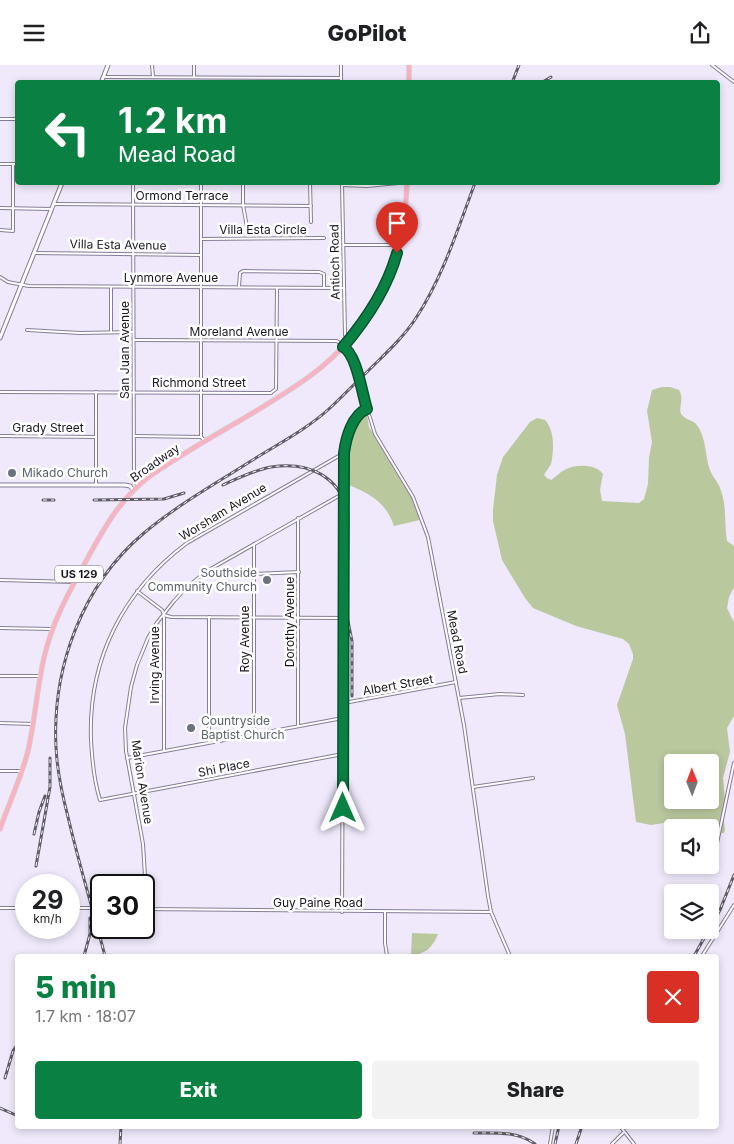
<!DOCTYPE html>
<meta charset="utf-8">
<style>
body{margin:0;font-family:Inter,sans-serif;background:#f2f2f2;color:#202124;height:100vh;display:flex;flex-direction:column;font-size:19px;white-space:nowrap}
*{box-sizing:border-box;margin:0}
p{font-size:16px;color:#757577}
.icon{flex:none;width:28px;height:28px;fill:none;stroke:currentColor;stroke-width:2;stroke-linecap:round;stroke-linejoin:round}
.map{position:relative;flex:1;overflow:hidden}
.panel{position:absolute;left:15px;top:889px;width:704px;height:175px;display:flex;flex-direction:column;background:#fff;border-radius:5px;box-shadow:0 2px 8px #0003}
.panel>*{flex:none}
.guide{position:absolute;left:15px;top:15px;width:705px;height:105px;border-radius:5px;box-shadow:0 2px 8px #0003;background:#0b8043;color:#fff;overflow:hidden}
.needle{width:32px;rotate:359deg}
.buttons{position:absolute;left:664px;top:689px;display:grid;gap:10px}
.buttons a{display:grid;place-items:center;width:55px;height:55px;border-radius:5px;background:#fff;box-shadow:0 2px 8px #0003;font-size:25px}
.speed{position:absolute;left:15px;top:809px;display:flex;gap:10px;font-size:25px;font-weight:700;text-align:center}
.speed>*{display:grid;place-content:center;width:65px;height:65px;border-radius:50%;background:#fff;box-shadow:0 2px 8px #0003;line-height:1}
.speed small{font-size:12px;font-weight:400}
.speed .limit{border:2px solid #111;border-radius:8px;background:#fff;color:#111}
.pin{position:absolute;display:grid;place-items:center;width:42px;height:42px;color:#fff;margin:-51px -21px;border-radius:50% 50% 50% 0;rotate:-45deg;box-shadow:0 0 5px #0007}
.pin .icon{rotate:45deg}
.me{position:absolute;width:55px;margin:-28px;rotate:0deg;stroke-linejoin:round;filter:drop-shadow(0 0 4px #0008)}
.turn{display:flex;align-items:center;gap:18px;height:105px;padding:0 20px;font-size:22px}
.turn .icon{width:65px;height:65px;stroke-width:2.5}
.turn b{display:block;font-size:35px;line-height:42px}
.round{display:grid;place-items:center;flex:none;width:52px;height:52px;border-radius:5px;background:#f2f2f2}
.overview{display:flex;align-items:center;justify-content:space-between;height:85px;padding:0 20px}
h1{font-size:30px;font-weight:800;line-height:38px;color:#0b8043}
.button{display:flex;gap:10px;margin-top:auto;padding:10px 20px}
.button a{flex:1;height:58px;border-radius:5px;background:#0b8043;color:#fff;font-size:20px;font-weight:800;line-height:58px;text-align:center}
.button a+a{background:#f2f2f2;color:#202124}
header{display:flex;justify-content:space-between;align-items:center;height:65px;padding:0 20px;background:#fff;font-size:22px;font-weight:800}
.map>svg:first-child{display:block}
.green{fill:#bac89e;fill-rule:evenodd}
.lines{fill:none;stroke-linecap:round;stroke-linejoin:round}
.street-casing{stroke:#867d98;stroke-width:4}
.secondary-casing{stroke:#867d98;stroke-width:5}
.primary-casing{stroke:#d1d0d2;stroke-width:5.5}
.street{stroke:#fff;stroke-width:2}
.secondary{stroke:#fff;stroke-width:3}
.primary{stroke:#fab2c2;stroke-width:4}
.rail-casing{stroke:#605c68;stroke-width:3}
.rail{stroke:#fff;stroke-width:1;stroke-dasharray:4;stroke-linecap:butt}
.street-bridge-casing{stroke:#867d98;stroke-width:4;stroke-linecap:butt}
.street-bridge{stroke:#fff;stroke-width:2}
.route-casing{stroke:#07532c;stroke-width:12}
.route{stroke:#0b8043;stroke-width:9}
.worship-dot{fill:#6b7280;stroke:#fff;stroke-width:2}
.labels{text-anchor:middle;stroke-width:5;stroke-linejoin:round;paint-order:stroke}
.shield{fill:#fff;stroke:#5e5b62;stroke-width:1}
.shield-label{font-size:11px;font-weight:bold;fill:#19151f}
.street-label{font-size:12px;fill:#19151f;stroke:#fff}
.worship-label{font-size:12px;fill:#5b616d;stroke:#fff;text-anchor:start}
</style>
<header><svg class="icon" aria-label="menu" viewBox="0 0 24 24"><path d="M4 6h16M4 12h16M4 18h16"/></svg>GoPilot<svg class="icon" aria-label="share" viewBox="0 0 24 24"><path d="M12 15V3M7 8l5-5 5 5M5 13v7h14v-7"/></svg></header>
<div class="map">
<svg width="734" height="1079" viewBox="0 0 734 1079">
<rect width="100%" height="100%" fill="#efe9fb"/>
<g class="green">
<path d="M662,322h8l9,3c6,9 -2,20 3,25 3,4 9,5 13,8 11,12 10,30 14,44 2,9 10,15 12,24 6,16 3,33 6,50l7,5v41l-5,10 -2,11 7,14v94l-7,12 3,24 -7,26 2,21 -1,22 1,9 -1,3 -14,1v-7h-21l-6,-2 -19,-2 -13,2 -15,-3 -11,-88 -8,-29 16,-46v-5l-4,-10 -6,-5 -47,-13 -43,-18 -8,-10 -23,-38 -9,-39v-11l4,-35 6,-18 27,-35 7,-4 8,2c10,11 9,30 6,44 -2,4 -5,7 -7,11l3,3 4,2c6,-4 11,-10 18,-12 10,-4 28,-3 34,6l-3,16 2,11 37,2 5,-4 4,-15 1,-26 3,-16 -5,-31 5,-21zM672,698h38v37h-38z"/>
<path d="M366,344l3,18 38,61 10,20 3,12 -26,6c-9,-26 -26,-33 -50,-43 0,-19 1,-64 22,-74z"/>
<path d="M412,868l26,1c-5,13 -13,21 -27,21z"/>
</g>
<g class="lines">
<g class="street-casing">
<g id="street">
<polyline points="152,0 153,12"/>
<polyline points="194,0 194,12"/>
<polyline points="341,0 341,18"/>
<polyline points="712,0 734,17"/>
<polyline points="104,12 341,13"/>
<polyline points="0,54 18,54"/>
<polyline points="0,99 18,99"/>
<polyline points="133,118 134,413 134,417 139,420"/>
<polyline points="201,118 201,372 205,376"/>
<polyline points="243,118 243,140 247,162"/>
<polyline points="310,118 311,157"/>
<polyline points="342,118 345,270 347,275"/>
<polyline points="342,120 367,121 398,118"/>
<polyline points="54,139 311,141"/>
<polyline points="0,143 52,144"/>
<polyline points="0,165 13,166 13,99"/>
<polyline points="202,174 324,173"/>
<polyline points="344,180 397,180"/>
<polyline points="34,188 201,190"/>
<polyline points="0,212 8,217 29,221 344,223"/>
<polyline points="239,221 240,208 243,206 319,207 324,209 324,223"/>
<polyline points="27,265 80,268 133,267"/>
<polyline points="111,267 111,222"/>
<polyline points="134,275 337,276 349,286 355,301"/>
<polyline points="0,327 271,328"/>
<polyline points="96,327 96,419"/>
<polyline points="272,327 276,324 277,223"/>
<polyline points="363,330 375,369 413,432 428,472 464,660 488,831 491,847 510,891"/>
<polyline points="0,371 96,372"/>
<polyline points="134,371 201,372"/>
<polyline points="254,479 254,669"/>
<polyline points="254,509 299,507"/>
<polyline points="0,515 74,517"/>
<polyline points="137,526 162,545 164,549 164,686"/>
<polyline points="164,550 171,552 344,553"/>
<polyline points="0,563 52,564"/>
<polyline points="0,611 41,611"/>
<polyline points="459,633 500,629 523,630"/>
<polyline points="344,638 456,617"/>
<polyline points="0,658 33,659"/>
<polyline points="298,661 298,453"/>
<polyline points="209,677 209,552"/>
<path d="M343,689l-243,46c-6,-19 -8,-41 -9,-60 -3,-81 32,-149 96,-197l157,-90"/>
<polyline points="127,693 343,653"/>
<polyline points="0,706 22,706"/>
<polyline points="473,722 533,713"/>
<polyline points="713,797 734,698"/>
<polyline points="0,843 26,843"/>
<polyline points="69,843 82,843"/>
<polyline points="144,844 491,847"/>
<polyline points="147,844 143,779 126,686 125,663 131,622 137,600 148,573 156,559 174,536 186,523 207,506 344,428"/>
<polyline points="342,847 344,388 356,351 367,344"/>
<polyline points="385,847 385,878 387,891"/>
<polyline points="702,891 734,840"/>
<polyline points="620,1061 634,1079"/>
<polyline points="550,1079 553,1061"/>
<polyline points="612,1079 624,1067"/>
</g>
</g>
<g class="secondary-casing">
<g id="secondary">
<polyline points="101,18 108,0"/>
<polyline points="0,273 62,118"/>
<polyline points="0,420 125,420 130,421 133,425"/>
</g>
</g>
<g class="primary-casing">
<g id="primary">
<polyline points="409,18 409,0"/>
<path d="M0,764c9,-26 21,-51 28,-78 7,-31 9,-63 16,-93 8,-36 25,-66 42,-97 17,-31 32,-59 60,-82 52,-38 112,-65 164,-103 63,-46 95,-117 97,-193"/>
</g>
</g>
<use href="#street" class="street"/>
<use href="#secondary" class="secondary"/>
<use href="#primary" class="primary"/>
<g class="rail-casing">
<g id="rail">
<polyline points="512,18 519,0"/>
<polyline points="541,18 551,12"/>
<path d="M223,420c15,-7 32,-15 48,-18 37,-6 70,9 77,48l-1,101 5,25v55"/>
<polyline points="43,435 54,435"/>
<polyline points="94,435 164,434 184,428"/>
<polyline points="34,769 39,747 45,731"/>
<polyline points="36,801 50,722 50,693"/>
<polyline points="84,891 90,869 90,853"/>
<path d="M105,891c-12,-46 -26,-92 -37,-139 -6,-23 -11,-46 -12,-70 -4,-79 26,-162 88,-214 32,-27 71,-49 107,-72 27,-17 55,-31 79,-53 13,-12 25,-25 38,-37 17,-17 35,-33 48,-53 27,-41 42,-90 59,-135"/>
<polyline points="694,891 720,845 734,810"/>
<polyline points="5,1013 13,986 18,978"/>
<polyline points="0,1043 18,1051"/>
<path d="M474,1068c22,0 43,-2 61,11"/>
<polyline points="120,1079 121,1061"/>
<polyline points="555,1079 559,1061"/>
<polyline points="576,1079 582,1061"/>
</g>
</g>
<use href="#rail" class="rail"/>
<g class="street-bridge-casing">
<g id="street-bridge">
<polyline points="355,301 363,330"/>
<polyline points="82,843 101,843"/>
</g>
</g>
<use href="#street-bridge" class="street-bridge"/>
</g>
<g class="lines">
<g class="route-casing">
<path id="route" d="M343,743l1,-355c2,-15 8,-38 23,-44 -5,-15 -10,-55 -24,-62 24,-28 44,-58 54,-94"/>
</g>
<use href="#route" class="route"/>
</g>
<g class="worship-dot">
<circle cx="12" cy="408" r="5"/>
<circle cx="267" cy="515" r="5"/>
<circle cx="191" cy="663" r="5"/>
</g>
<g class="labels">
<rect class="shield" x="55" y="500.5" width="48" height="17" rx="4"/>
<g class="shield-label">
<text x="79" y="513">US 129</text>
</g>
<g class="street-label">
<text x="182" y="135">Ormond Terrace</text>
<text x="263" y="169">Villa Esta Circle</text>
<text transform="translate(118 180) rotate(1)" y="4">Villa Esta Avenue</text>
<text transform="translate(335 197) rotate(-91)" y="4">Antioch Road</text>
<text x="171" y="217">Lynmore Avenue</text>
<text x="239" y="271">Moreland Avenue</text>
<text transform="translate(125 285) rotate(-90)" y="4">San Juan Avenue</text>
<text x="199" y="322">Richmond Street</text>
<text x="48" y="367">Grady Street</text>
<text transform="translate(155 398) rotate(-35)" y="4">Broadway</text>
<text transform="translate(223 447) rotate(-31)" y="4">Worsham Avenue</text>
<text transform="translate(290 557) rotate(-90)" y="4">Dorothy Avenue</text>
<text transform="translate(245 574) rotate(-90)" y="4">Roy Avenue</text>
<text transform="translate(457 577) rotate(79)" y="4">Mead Road</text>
<text transform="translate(155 600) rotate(-90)" y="4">Irving Avenue</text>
<text transform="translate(398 620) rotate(-10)" y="4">Albert Street</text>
<text transform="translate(224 703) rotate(-11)" y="4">Shi Place</text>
<text transform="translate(142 717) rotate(81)" y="4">Marion Avenue</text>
<text x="318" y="842">Guy Paine Road</text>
</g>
<g class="worship-label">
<text x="22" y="412">Mikado Church</text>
<text x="257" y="512" text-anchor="end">Southside<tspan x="257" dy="14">Community Church</tspan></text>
<text x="201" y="660">Countryside<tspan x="201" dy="14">Baptist Church</tspan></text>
</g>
</g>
</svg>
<div class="buttons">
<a><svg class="needle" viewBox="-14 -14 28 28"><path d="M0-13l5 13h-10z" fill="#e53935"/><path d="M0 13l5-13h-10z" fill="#757577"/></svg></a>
<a><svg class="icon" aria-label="sound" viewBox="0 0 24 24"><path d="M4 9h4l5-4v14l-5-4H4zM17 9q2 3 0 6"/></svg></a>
<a><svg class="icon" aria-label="layers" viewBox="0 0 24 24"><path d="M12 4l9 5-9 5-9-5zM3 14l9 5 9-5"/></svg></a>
</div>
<div class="speed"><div>29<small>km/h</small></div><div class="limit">30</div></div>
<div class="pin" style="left:397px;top:188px;background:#d93025"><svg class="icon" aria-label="arrive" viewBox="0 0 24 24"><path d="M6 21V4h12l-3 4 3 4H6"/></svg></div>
<svg class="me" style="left:343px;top:743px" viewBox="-20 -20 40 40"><path d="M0-17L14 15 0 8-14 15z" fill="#0b8043" stroke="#fff" stroke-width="4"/></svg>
<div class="guide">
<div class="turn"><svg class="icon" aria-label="left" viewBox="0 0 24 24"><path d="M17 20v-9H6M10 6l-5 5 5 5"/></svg><div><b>1.2 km</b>Mead Road</div></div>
</div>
<section class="panel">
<div class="overview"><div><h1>5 min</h1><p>1.7 km · 18:07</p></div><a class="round" style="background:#d93025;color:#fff"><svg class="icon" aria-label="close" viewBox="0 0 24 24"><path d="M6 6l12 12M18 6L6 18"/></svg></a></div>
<div class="button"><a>Exit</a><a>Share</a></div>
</section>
</div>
